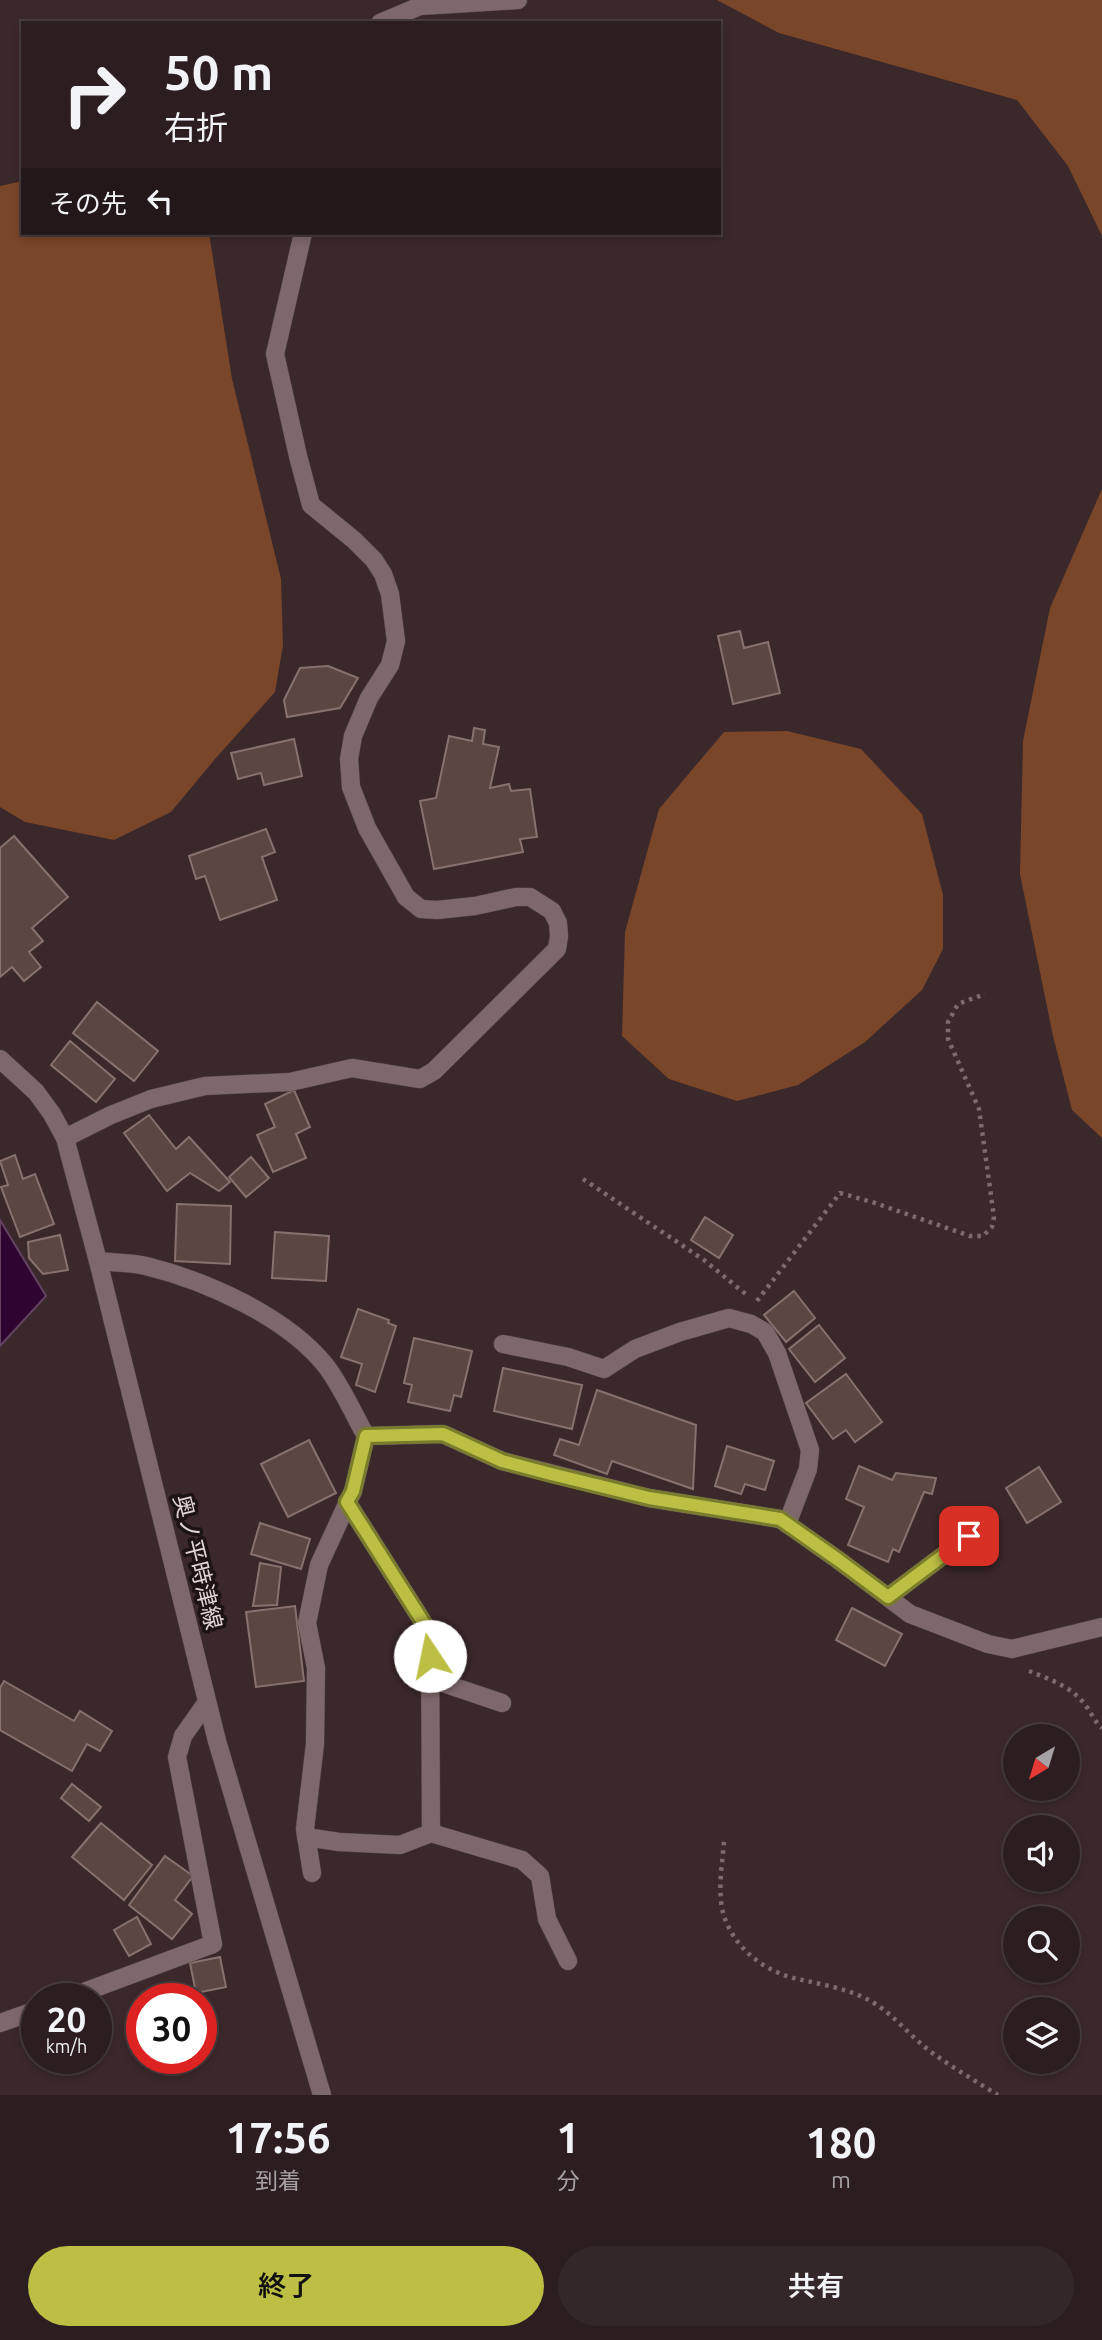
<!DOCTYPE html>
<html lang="ja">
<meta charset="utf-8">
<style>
body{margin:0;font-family:Ubuntu,"Noto Sans JP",sans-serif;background:#342729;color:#f1f3f6;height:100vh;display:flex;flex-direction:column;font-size:26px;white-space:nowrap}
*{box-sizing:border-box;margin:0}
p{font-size:23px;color:#a6a2a5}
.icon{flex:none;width:38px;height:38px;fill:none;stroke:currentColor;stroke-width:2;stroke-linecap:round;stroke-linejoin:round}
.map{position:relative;height:2095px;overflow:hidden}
.drawer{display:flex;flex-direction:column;background:#2c1e20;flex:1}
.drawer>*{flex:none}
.top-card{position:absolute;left:21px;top:21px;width:700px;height:214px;border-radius:0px;box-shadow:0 4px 10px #0003,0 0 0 2px #483c3e;background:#2c1e20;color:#f1f3f6;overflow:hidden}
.needle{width:46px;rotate:218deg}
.buttons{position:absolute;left:1003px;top:1724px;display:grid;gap:14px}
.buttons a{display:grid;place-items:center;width:77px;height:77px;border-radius:50%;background:#2c1e20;box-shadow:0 4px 10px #0003,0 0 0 2px #483c3e;font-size:35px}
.speed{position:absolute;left:21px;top:1983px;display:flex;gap:14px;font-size:35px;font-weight:700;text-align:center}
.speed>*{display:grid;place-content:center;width:91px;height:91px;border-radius:50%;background:#2c1e20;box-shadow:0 4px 10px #0003,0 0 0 2px #483c3e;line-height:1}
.speed small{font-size:18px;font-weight:400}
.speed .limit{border:10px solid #d22;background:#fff;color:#111}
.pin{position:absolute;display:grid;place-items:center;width:60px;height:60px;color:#fff;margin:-30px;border-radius:14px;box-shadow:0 4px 10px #0006}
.me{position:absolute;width:77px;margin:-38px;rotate:349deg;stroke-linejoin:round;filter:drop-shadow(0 0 5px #0008)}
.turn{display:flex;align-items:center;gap:24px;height:147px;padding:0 28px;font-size:32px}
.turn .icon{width:91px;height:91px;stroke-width:2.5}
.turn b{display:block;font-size:49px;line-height:60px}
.then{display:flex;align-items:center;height:66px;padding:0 28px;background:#0003;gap:14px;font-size:26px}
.eta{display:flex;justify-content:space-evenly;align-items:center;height:119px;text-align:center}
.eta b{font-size:42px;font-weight:600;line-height:49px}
.action{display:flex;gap:14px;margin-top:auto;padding:14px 28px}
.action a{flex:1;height:80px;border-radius:42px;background:#bcbf44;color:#111;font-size:28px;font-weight:600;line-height:80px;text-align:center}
.action a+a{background:#342729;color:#f1f3f6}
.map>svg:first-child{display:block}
.green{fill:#7a4629}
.water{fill:#2e0530;stroke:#644362;stroke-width:2}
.building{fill:#5b4643;stroke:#88716e;stroke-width:2}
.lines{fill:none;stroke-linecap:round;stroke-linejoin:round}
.minor-casing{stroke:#57474a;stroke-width:19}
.secondary-casing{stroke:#57474a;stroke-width:19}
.path{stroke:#7c6b6d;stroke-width:4.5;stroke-dasharray:3.5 5;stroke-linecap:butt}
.minor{stroke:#7f686c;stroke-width:18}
.secondary{stroke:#7f686c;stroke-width:18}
.route-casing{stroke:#7a7c2c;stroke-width:18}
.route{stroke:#bcbf44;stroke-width:12}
.labels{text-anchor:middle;stroke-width:7;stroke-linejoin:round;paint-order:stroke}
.street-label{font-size:23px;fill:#e2d5d7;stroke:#1c1315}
</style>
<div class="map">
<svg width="1102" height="2095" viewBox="0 0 1102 2095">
<rect width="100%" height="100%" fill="#3b282b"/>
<g class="green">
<polygon points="717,0 1102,0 1102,236 1068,166 1017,100 779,33"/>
<polygon points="23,181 23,233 209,233 232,379 281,579 283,645 275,692 215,759 171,812 114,840 25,822 0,807 0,186"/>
<polygon points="1102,489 1102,1138 1072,1110 1053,1036 1020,874 1023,741 1050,608"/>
<polygon points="787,731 861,749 922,814 943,895 943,949 922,990 865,1042 798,1085 737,1101 669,1079 622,1036 625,932 659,809 724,732"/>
</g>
<polygon class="water" points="0,1220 46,1296 0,1346"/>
<g class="building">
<polygon points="740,631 744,648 768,642 780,693 733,704 718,636"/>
<polygon points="328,666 358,678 340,708 287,717 284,700 300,668"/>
<polygon points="474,728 485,730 483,744 499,747 490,788 509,784 511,791 530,789 537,837 520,839 523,852 434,869 420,801 436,798 449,736 472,741"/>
<polygon points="294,739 302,776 264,785 261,773 238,779 231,753"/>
<polygon points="266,829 275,852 262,857 277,900 220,920 205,876 196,879 189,856"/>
<polygon points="14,836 68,897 32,928 43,941 29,952 41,967 24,981 12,967 0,977 0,848"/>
<polygon points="97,1002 158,1051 134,1081 73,1033"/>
<polygon points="70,1041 115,1079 96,1102 51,1065"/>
<polygon points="294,1090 310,1127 296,1134 306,1158 273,1172 257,1135 275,1127 265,1104"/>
<polygon points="149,1115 176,1149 189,1137 230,1182 219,1191 190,1173 167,1191 124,1133"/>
<polygon points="15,1155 23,1179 35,1174 54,1224 20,1237 1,1187 8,1185 0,1161"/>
<polygon points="251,1157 269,1178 246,1197 229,1177"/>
<polygon points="177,1204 231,1206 230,1264 175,1261"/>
<polygon points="705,1217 733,1235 719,1258 691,1240"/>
<polygon points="275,1232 329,1236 326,1281 272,1278"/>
<polygon points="60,1235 68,1270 43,1274 29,1258 28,1242"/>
<polygon points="794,1291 815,1318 786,1342 764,1315"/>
<polygon points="358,1309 389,1320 388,1323 396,1326 375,1392 356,1385 362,1364 341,1357"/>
<polygon points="819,1325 845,1358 815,1382 789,1349"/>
<polygon points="414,1338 472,1351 461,1397 454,1395 450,1411 408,1402 412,1385 404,1383"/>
<polygon points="503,1368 582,1385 572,1429 494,1411"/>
<polygon points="846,1374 882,1422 855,1442 846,1430 833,1439 806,1403"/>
<polygon points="597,1390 696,1425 693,1489 612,1461 607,1474 554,1455 560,1439 579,1445"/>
<polygon points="309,1440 336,1493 288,1517 261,1464"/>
<polygon points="727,1446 774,1461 765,1490 745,1484 741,1494 715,1486"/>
<polygon points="859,1466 892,1480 896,1473 936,1478 932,1494 924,1492 899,1552 893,1549 888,1562 848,1545 864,1507 846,1499"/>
<polygon points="1039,1467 1061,1502 1027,1523 1006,1488"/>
<polygon points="260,1523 310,1539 301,1569 251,1554"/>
<polygon points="260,1563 281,1567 277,1605 253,1606"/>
<polygon points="295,1606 304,1681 256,1687 246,1612"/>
<polygon points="852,1608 902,1634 885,1666 836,1640"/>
<polygon points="4,1681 74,1721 80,1711 112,1731 100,1751 87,1744 72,1771 0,1730 0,1688"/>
<polygon points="72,1784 101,1807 89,1821 61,1798"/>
<polygon points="101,1823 152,1865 124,1900 72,1857"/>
<polygon points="165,1856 193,1876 175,1900 192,1914 172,1939 129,1905"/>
<polygon points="137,1917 151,1944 129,1956 114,1930"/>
<polygon points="220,1957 226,1987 196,1993 190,1963"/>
</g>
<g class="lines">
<g class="minor-casing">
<g id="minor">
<polyline points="380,23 420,6 518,0"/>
<polyline points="65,1138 111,1115 151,1099 205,1086 290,1082 352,1068 420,1079 434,1071 557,949 559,936 558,923 552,911 530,897 516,897 475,906 437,910 421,909 406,897 367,828 351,787 349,759 353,736 369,698 390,665 396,641 390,594 383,574 374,560 354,540 311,505 298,456 275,354 303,233"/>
<path d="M98,1261c16,2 33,1 48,5 61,15 141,51 180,100 16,21 27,47 40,70l77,-2 59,27 147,37 131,21 57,40 73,55 78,30 24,5 90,-22"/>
<polyline points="503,1344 568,1357 604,1369 635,1349 680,1332 729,1318 751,1324 765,1332 777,1353 810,1450 808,1469 787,1524"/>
<polyline points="347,1502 430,1633 431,1833"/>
<polyline points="888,1597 989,1521"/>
<polyline points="431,1679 502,1703"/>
<polyline points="306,1837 339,1842 400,1845 431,1833 522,1860 540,1876 547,1919 568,1961"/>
<polyline points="312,1873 305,1829 315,1744 316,1668 307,1623 319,1565 353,1491 366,1436"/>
<polyline points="68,1998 213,1944 177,1757 183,1736 207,1702"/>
<polyline points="0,2023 37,2010"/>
</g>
</g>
<g class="secondary-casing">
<polyline id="secondary" points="0,1059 36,1092 52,1114 65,1138 98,1261 217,1741 322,2095"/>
</g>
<g class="path">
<polyline points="583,1179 704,1260 748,1296"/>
<polyline points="757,1301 840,1193 872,1202 970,1236 983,1236 992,1227 994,1217 979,1109 948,1039 948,1022 958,1004 985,994"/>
<path d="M1029,1671c20,8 44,16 57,35 6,8 8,15 16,22"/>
<path d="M724,1842c-2,24 -7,51 0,74 11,33 41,56 74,63 25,6 53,10 76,24 21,13 37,34 57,49 21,15 44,29 67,43"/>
</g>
<use href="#minor" class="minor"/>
<use href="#secondary" class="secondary"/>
</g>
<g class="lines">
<g class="route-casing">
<polyline id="route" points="430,1656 430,1633 347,1502 353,1491 366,1436 443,1434 502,1461 551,1474 649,1498 780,1519 837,1559 888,1597 969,1536"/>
</g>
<use href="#route" class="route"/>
</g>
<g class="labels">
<g class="street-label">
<text transform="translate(198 1562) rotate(76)" y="8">奥ノ平時津線</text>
</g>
</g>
</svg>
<div class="buttons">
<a><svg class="needle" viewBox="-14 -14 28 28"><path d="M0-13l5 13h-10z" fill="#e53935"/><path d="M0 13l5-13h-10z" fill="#a6a2a5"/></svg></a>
<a><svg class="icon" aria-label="sound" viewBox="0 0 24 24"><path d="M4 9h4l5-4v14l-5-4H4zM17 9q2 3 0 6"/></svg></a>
<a><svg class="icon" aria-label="search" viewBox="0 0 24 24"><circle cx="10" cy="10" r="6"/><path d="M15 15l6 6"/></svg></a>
<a><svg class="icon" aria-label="layers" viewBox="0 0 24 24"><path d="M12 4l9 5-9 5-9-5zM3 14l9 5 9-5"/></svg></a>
</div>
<div class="speed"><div>20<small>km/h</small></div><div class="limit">30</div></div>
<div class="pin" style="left:969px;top:1536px;background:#d93025"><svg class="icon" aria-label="arrive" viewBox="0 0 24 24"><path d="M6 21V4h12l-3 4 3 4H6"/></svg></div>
<svg class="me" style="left:430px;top:1656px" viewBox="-20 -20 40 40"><circle r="19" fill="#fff"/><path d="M0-13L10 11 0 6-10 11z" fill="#bcbf44"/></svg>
<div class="top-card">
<div class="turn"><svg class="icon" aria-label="right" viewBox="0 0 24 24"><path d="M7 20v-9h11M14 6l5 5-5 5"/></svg><div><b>50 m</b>右折</div></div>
<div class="then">その先<svg class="icon" aria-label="left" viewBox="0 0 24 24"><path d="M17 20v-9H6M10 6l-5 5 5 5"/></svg></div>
</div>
</div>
<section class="drawer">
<div class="eta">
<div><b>17:56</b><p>到着</p></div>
<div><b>1</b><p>分</p></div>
<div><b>180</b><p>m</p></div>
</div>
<div class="action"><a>終了</a><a>共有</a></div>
</section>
